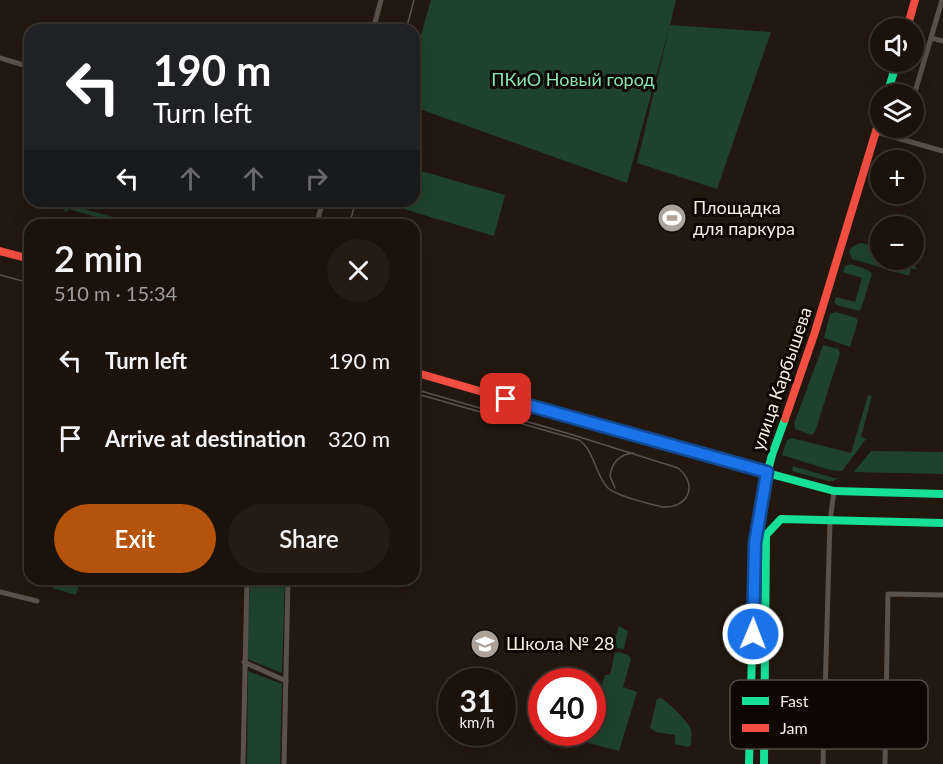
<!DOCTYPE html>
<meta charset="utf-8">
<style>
body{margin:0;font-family:Lato,sans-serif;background:#231b14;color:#f1f3f6;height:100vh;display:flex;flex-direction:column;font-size:22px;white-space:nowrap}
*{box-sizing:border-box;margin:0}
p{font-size:20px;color:#9f9e9d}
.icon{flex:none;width:33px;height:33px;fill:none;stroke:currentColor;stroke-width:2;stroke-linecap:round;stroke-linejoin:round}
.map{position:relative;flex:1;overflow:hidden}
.details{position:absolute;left:24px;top:219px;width:396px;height:366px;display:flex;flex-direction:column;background:#1a120b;border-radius:18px;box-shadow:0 6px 24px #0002,0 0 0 2px #38322c}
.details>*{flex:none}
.hud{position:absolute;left:24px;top:24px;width:396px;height:183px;border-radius:18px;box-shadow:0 6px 24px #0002,0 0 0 2px #38322c;background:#202124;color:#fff;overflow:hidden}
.buttons{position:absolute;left:870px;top:18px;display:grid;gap:12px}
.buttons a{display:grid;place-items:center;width:54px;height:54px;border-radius:50%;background:#1a120b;box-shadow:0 6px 24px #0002,0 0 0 2px #38322c;font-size:30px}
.speed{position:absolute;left:438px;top:668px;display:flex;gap:12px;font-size:30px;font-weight:700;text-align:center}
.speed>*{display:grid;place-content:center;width:78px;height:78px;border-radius:50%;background:#1a120b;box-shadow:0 6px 24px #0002,0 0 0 2px #38322c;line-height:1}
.speed small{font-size:15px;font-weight:400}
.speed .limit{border:9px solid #d22;background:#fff;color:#111}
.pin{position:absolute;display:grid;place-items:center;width:51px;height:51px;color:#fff;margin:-26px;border-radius:12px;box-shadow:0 3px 9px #0006}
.me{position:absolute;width:66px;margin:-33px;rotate:1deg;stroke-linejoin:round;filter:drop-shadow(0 0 4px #0008)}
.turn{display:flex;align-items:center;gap:21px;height:126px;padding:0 30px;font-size:27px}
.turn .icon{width:78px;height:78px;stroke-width:2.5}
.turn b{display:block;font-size:42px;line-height:51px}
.lanes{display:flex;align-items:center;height:57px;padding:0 30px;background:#0003;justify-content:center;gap:30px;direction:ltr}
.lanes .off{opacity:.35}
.round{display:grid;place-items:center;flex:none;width:63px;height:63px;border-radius:32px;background:#231b14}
.head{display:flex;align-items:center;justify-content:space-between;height:102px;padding:0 30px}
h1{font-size:36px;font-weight:600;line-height:45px}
.action{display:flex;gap:12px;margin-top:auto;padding:12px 30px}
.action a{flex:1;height:69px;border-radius:36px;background:#b45309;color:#fff;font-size:24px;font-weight:600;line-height:69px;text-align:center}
.action a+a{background:#231b14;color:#f1f3f6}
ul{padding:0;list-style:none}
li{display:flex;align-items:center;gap:18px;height:78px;padding:0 30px}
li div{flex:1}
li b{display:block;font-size:22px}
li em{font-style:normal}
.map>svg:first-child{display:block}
.green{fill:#1f422c}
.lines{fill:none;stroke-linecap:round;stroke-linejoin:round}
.street{stroke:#59514b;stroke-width:5}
.fast{stroke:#16e098;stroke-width:8}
.jam{stroke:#f24e42;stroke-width:8}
.tram{stroke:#5a544d;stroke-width:1.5}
.route-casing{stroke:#114b97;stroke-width:15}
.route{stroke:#1a73e8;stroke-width:10}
.labels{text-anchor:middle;stroke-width:6;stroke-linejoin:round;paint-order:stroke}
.park-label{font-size:18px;fill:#86e5ac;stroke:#0d0602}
.poi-label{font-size:18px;fill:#faede2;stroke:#0d0602;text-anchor:start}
.street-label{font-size:18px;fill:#faede2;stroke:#0d0602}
.key{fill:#0d0602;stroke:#544b45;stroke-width:1.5}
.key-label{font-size:16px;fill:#faede2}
</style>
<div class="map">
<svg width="943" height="764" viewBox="0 0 943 764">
<rect width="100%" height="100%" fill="#22180f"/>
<g class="green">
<polygon points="431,0 676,0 670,25 771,32 717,189 637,163 670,25 627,183 414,107 414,59"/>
<polygon points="414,169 505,195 494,236 377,201 414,201"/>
<polygon points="67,201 70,201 69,205 113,217 111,221 68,209 67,212 64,211"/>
<path d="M862,243l15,5 3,4v8h22l11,3 4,7 -6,-2 -2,8 -57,-17 -3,-7c2,-6 7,-8 13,-9z"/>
<polygon points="851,264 868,270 872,274 861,309 859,311 837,305 834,302 836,297 855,302 862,278 843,272 845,266"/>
<polygon points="836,312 856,318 858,321 850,347 824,338 830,314"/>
<polygon points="823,345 838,349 840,353 815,432 812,435 795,429 794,424"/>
<polygon points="868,395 872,396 861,437 866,439 842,471 830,470 782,455 787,440 792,438 851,453"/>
<polygon points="871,451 943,452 943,474 854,472"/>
<polygon points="793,466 834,478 839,478 833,481 828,481 792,471"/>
<polygon points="55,579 81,579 76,595 53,588"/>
<polygon points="250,579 285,579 282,673 247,659"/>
<polygon points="619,626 628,631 624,649 614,648 613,645"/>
<polygon points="619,652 628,655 631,659 623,687 637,692 619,751 588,743 585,738 587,732 592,732 593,714 605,675 610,675 615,653"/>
<polygon points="248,671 282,684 280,764 247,764"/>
<path d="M660,698c7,2 29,24 31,32 1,4 0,10 0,15l-3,2 -13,-3v-9l-19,-3 -6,-4 7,-29z"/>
</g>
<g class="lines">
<g class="street">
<polyline points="942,0 931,38 943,41"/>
<polyline points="373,30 381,0"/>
<polyline points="0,58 30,67"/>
<polyline points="914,95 931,38"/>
<polyline points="876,132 943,151"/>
<polyline points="901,139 904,128"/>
<polyline points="316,225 323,201"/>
<polyline points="0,592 37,601"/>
<polyline points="244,662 286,681"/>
<polyline points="243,764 247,579"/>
<polyline points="284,764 288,579"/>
<polyline points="823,764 830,521 834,491"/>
<polyline points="885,764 888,594 943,595"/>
</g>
<g class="fast">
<polyline points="887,94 897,62"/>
<polyline points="675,448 834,491 943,494"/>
<polyline points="749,764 755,543 762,493 772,455 785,419"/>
<polyline points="764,764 766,535 781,519 943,523"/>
</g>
<g class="jam">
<polyline points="907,28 915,0"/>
<polyline points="0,251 30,259"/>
<polyline points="414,372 675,448"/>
<polyline points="785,419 815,332 880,118"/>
</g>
<g class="tram">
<polyline points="406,30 414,0"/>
<polyline points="349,225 356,201"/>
<polyline points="0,275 30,283"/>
<path d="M414,389l156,45 108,34c21,17 10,41 -16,39 -14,-4 -44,-10 -54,-19 -13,-13 -13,-37 -29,-48l-165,-47"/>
<path d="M615,488l-5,-12c2,-14 10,-22 24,-23"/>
</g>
</g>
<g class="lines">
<g class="route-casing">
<polyline id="route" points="506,399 767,472 755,543 753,634"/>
</g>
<use href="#route" class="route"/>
</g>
<defs>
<g id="stadium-disc" transform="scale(1.5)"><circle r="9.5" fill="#aea298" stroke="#0d0602"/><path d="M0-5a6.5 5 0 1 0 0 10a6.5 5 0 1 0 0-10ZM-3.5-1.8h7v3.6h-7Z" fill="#fff"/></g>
<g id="school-disc" transform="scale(1.5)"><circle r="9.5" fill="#aea298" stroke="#0d0602"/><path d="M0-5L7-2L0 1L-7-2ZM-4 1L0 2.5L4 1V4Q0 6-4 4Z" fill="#fff"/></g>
</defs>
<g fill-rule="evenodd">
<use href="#stadium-disc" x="672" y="218"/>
<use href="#school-disc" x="485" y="644"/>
</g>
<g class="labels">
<g class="park-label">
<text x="573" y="86">ПКиО Новый город</text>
</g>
<g class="poi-label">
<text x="693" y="214">Площадка<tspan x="693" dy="21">для паркура</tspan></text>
<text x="506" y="650">Школа № 28</text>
</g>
<g class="street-label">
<text transform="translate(782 379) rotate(-71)" y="6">улица Карбышева</text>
</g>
</g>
<rect x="730" y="680" width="198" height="69" rx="9" class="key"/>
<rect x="742" y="697" width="27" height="8" fill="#16e098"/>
<rect x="742" y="724" width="27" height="8" fill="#f24e42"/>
<g class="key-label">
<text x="780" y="707">Fast</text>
<text x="780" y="734">Jam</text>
</g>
</svg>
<div class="buttons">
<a><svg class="icon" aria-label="sound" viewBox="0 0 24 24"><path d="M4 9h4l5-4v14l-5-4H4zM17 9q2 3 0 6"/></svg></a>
<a><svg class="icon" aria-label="layers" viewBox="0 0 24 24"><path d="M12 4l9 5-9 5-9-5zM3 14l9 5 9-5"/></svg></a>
<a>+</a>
<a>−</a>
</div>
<div class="speed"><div>31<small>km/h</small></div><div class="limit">40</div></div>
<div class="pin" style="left:506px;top:399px;background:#d93025"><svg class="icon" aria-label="arrive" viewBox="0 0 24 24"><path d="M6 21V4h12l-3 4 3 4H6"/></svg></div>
<svg class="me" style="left:753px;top:634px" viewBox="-20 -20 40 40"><circle r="17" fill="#1a73e8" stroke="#fff" stroke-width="3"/><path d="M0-11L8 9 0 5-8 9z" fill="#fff"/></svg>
<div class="hud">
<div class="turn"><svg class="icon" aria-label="left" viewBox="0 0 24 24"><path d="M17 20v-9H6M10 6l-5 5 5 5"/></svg><div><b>190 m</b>Turn left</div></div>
<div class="lanes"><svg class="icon" aria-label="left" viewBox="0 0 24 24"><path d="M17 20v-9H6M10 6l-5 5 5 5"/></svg><svg class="icon off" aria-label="ahead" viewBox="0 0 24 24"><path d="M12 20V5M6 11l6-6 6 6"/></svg><svg class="icon off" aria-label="ahead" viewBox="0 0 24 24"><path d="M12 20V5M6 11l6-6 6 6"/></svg><svg class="icon off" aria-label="right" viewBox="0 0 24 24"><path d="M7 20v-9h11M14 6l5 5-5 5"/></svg></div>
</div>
<section class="details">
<div class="head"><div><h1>2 min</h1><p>510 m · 15:34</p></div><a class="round"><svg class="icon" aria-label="close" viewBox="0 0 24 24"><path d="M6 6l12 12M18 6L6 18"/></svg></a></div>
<ul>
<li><svg class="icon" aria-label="left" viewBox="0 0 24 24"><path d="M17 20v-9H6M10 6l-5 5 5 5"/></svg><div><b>Turn left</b></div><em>190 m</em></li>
<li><svg class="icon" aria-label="arrive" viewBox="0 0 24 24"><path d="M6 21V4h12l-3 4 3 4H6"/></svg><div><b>Arrive at destination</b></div><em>320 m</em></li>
</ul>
<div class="action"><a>Exit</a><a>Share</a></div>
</section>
</div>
